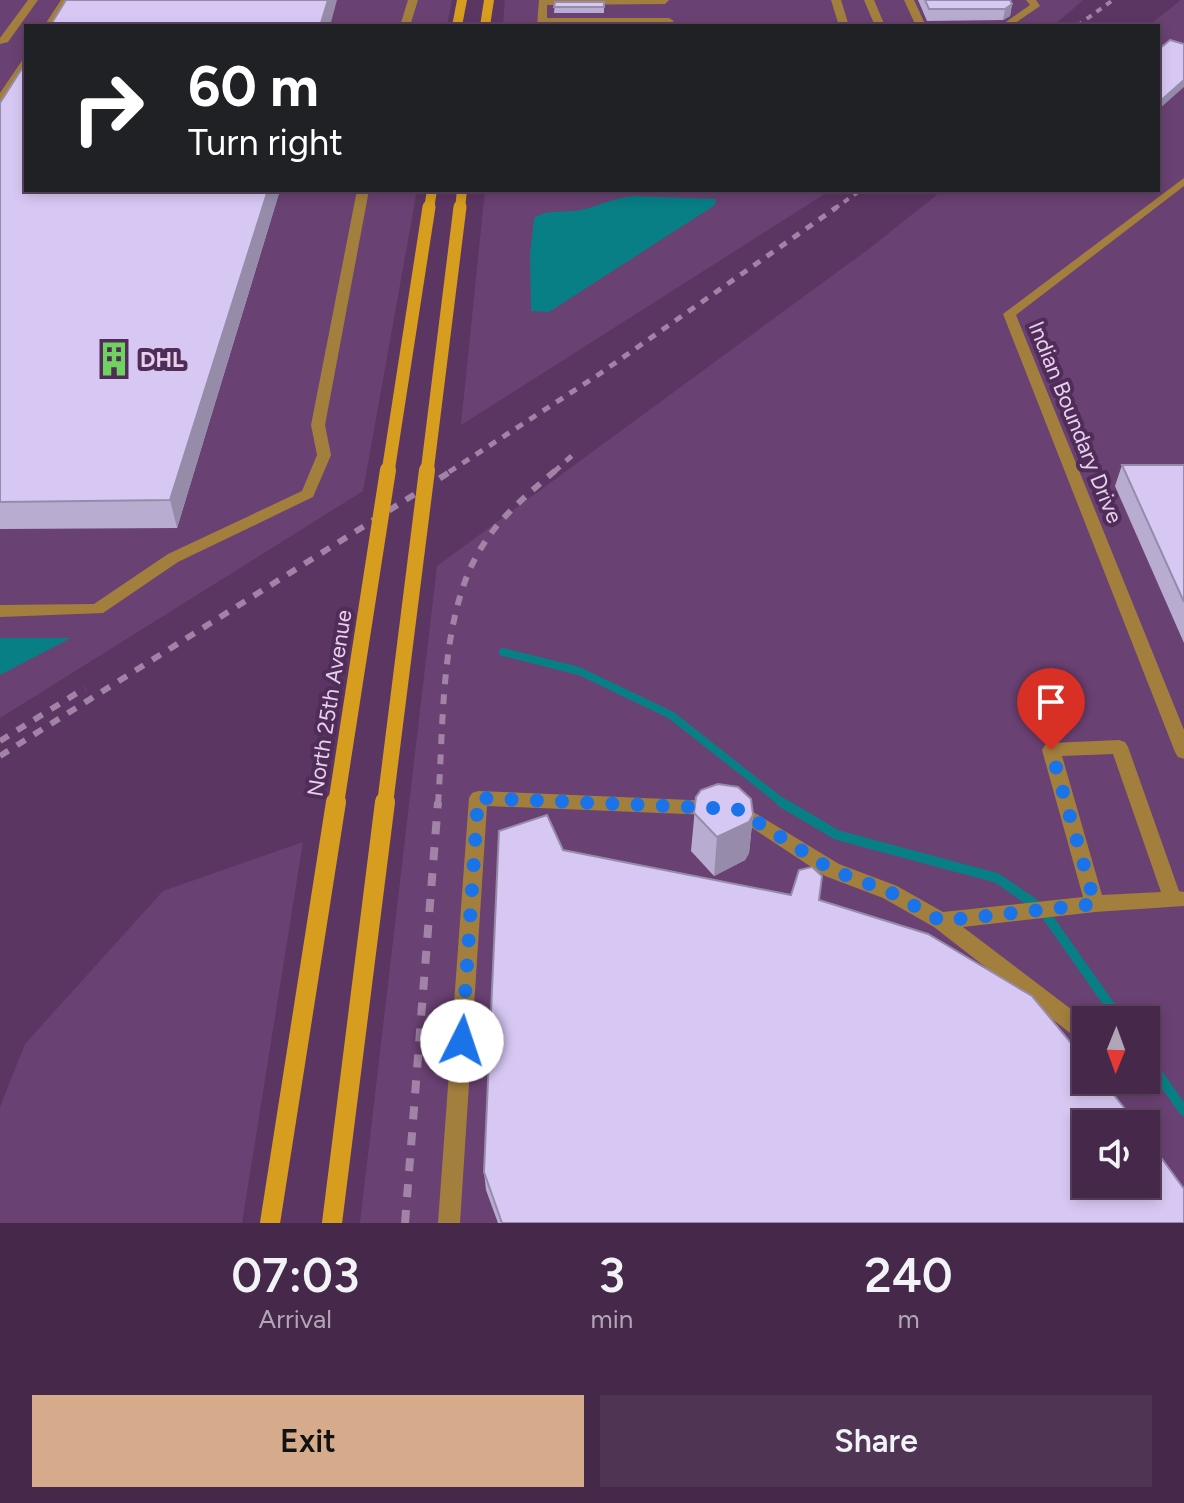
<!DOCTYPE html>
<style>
body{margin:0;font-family:Figtree,sans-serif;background:#4f3454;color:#f1f3f6;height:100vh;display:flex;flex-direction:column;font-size:30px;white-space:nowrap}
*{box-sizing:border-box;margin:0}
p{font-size:26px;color:#b0a6b5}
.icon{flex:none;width:44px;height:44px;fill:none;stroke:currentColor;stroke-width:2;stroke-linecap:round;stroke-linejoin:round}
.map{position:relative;height:1223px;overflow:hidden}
.drawer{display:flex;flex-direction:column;background:#45284a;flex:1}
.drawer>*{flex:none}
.guide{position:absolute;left:24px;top:24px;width:1136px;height:168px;border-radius:0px;box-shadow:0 4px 12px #0003,0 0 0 2px #5d4462;background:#202124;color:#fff;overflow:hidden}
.needle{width:52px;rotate:181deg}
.fabs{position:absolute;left:1072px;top:1006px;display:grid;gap:16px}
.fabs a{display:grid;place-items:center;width:88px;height:88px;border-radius:0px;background:#45284a;box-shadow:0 4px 12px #0003,0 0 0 2px #5d4462;font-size:40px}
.pin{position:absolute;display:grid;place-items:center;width:68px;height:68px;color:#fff;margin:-82px -34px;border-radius:50% 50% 50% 0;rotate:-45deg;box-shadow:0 0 8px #0007}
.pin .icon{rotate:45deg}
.me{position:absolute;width:88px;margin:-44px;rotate:4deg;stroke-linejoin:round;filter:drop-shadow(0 0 6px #0008)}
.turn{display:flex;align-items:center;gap:28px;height:168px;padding:0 32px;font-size:36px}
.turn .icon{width:104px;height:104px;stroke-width:2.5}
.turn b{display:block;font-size:56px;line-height:68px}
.eta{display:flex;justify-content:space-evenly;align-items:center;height:136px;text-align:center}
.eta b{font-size:48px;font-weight:600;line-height:56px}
.primary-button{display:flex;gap:16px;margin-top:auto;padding:16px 32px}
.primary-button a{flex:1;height:92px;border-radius:0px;background:#d6ab8b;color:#111;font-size:32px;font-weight:600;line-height:92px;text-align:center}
.primary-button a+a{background:#4f3454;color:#f1f3f6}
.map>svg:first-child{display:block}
.built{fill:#6a4173;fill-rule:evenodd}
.water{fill:#087f85}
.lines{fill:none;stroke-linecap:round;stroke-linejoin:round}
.stream-far1{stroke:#087f85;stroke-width:8}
.stream{stroke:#087f85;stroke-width:10}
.lane{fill:#a37f3d;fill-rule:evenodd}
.street{fill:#a37f3d;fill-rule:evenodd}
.secondary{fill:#d69d1f;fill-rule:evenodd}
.rail-far3{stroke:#a183a6;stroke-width:4;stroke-dasharray:6 6;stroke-linecap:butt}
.rail-far2{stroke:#a183a6;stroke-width:5;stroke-dasharray:8 8;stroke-linecap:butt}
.rail-far1{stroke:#a183a6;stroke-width:6;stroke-dasharray:10 10;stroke-linecap:butt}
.rail{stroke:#a183a6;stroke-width:8;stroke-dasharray:13 13;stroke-linecap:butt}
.secondary-bridge-far3{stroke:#d69d1f;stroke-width:10}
.secondary-bridge-far2{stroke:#d69d1f;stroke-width:13}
.secondary-bridge-far1{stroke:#d69d1f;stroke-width:16}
.secondary-bridge{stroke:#d69d1f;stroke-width:20}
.wall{fill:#b9acd1}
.shaded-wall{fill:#968caa}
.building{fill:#d7c8f3;stroke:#968caa;stroke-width:2}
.route{stroke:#1a73e8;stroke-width:14;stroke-dasharray:0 25.2}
.labels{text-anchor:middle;stroke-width:8;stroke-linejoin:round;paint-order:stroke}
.poi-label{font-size:22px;font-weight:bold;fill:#e7d1eb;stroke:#502c58;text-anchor:start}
.street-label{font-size:22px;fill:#e7d1eb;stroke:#502c58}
</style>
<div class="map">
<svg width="1184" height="1223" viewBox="0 0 1184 1223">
<rect width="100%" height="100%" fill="#5c3663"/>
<g class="built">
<polygon points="0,0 452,0 447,26 26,26 26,190 417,190 363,491 0,718"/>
<polygon points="505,0 1083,0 1053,26 503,26"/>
<path d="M1181,0h3v1223h-824l77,-657 433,-318 73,-58h215v-164h-10zM1086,1020h60v60h-60zM1086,1124h60v60h-60z"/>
<polygon points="485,190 831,190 461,425"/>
<polygon points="303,842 242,1223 0,1223 0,1107 25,1044 163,891"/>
</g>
<g class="water">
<path d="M634,196l82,3 -1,6 -166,107 -18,-1 -1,-57 4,-36c14,-10 35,-4 51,-9 19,-5 28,-11 49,-13z"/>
<polygon points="0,638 71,638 0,675"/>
</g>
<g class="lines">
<polyline class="stream-far1" points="503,652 579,671 671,715 784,804"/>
<g class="stream">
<polyline points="781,802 837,835 997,878 1042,909 1120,1020"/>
<polyline points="1146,1057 1184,1111"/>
</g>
<g class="lane">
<polygon points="28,0 38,0 8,42 0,44 0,38"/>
<polygon points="61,0 71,0 54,26 44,26"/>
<polygon points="408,0 418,0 410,26 400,26"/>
<polygon points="539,0 669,0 665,4 547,5 547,18 669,18 674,21 669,24 547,24 547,26 537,26"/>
<polygon points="831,0 841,0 849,26 839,26"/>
<polygon points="864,0 874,0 885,26 875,26"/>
<polygon points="904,0 914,0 926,26 916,26"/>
<polygon points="1026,0 1036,0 1040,6 1011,26 1000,26 1030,5"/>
<polygon points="26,58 26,69 4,103 0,104 0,93 23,59"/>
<polygon points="357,190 369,190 325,425 331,455 313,497 178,562 103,613 0,617 0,605 94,604 168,554 302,491 317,455 311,425"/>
<path d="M1119,740l6,2 3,5 51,144 5,1v14l-89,6 -132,15 121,92v14l-7,2 -7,-2 -136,-106 -51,-29 -58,-22 -91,-60 -247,-10 -27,417h-22l31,-425 3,-5 6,-2 259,11 102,62 58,22 46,26 140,-15 -41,-147 3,-5 6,-2zM1113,754l48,138 -59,3 -40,-139z"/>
</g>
<polygon class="street" points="1184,178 1184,186 1016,315 1184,730 1184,759 1178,757 1175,752 1003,314"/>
<g class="secondary">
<polygon points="457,0 467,0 462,26 452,26"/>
<polygon points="484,0 494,0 490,26 480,26"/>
</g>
<g class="rail-far3">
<polyline points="1077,26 1113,0"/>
<polyline points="834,209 861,190"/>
</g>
<g class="rail-far2">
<polyline points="449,472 598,375 837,207"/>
<polyline points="554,472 577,451"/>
</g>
<g class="rail-far1">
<polyline points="0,741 85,688"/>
<polyline points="0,756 453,470"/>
<path d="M438,804c6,-79 1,-192 45,-259 18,-29 47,-53 73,-75"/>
</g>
<polyline class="rail" points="405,1223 438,802"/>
<g class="secondary-bridge-far3">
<polyline points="429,209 432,190"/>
<polyline points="460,209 462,190"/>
</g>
<g class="secondary-bridge-far2">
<polyline points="388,472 429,207"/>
<polyline points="427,472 460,207"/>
</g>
<g class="secondary-bridge-far1">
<polyline points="336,804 388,470"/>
<polyline points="385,804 427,470"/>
</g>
<g class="secondary-bridge">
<polyline points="270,1223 336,802"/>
<polyline points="332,1223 385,802"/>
</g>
</g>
<g class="wall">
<polygon points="918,0 1010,0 1012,4 1010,16 1003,20 927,21"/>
<polygon points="555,2 604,2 604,13 554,13"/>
<polygon points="0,103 280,190 177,528 0,529"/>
<polygon points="1122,465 1184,465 1184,643 1115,486"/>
<polygon points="696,797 753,815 749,853 745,860 714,876 691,851"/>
<polygon points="563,850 819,900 1184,1223 498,1223 486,1190 484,1172"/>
</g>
<g class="shaded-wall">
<polygon points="328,0 337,0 330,26 320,26"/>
<polygon points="1012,4 1010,16 1003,20 1005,9"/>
<polygon points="1184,80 1184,87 1158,110 1158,103"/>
<polygon points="268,190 280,190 177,528 170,500"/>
<polygon points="753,815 749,853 745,860 714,876 717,837"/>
</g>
<g class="building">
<polygon points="66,0 328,0 320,26 50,26"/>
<polygon points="925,0 1010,0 1012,4 1005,9 929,9"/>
<polygon points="555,2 604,2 604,7 554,7"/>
<polygon points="1170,40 1184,44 1184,80 1158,103 1158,50"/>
<polygon points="26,62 26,190 268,190 170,500 0,502 0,103"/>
<polygon points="1122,465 1184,465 1184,602"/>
<polygon points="718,784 738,787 751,799 753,815 749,822 717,837 694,813 696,797 701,790"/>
<polygon points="547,815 563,850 791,895 799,870 812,867 822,876 819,900 928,934 1032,996 1086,1061 1086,1080 1102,1080 1137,1124 1086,1124 1086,1184 1146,1184 1146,1137 1184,1189 1184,1223 502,1223 484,1172 499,831"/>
</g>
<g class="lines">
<polyline class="route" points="462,1041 478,798 737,809 832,870 890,892 941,921 1095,904 1051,750"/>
</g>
<defs>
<g id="building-bare" transform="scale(2.76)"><path d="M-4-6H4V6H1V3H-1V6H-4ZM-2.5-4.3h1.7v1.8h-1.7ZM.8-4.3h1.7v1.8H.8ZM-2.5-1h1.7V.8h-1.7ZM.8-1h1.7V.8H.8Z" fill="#70d35f" stroke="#502c58" stroke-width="2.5" paint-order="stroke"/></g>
</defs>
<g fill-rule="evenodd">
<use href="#building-bare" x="114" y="359"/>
</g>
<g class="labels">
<g class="poi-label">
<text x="140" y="367">DHL</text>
</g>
<g class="street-label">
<text transform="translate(1076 422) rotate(68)" y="8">Indian Boundary Drive</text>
<text transform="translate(329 703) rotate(-81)" y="8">North 25th Avenue</text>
</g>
</g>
</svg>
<div class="fabs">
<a><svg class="needle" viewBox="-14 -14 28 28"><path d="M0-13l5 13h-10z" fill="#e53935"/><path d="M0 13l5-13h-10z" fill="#b0a6b5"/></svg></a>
<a><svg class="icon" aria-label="sound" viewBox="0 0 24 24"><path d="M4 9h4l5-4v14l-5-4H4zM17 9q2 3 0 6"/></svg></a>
</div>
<div class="pin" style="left:1051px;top:750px;background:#d93025"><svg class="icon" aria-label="arrive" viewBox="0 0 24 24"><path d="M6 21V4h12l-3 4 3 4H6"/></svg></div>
<svg class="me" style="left:462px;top:1041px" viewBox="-20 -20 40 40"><circle r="19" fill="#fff"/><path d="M0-13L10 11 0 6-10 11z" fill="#1a73e8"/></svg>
<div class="guide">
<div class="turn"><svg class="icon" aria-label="right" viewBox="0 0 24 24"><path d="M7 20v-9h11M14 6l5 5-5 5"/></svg><div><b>60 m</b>Turn right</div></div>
</div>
</div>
<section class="drawer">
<div class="eta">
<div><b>07:03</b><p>Arrival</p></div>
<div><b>3</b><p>min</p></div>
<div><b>240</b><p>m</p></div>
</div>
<div class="primary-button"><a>Exit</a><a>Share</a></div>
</section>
